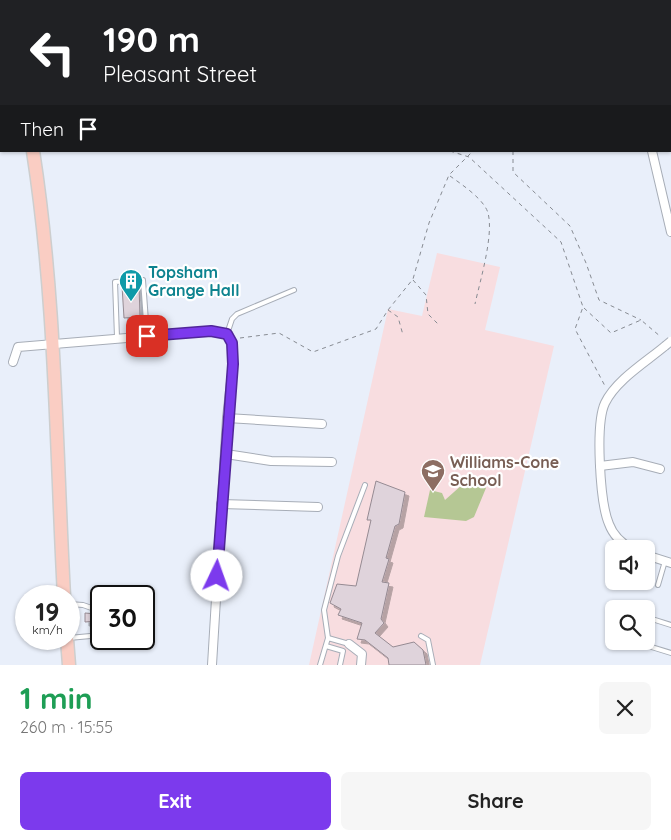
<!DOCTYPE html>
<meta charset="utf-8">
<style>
body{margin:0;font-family:Quicksand,sans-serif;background:#f6f6f6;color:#222;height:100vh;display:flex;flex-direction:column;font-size:19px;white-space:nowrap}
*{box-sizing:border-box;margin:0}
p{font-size:16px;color:#767676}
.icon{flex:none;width:28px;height:28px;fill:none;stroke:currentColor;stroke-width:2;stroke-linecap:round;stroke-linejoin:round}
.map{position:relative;height:665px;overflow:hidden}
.details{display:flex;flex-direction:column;background:#fff;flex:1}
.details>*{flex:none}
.top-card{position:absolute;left:0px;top:0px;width:671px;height:152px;box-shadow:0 1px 4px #0004;background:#202124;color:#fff;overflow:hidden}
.controls{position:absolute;left:605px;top:540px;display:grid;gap:10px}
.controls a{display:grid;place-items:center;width:50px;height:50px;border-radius:8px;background:#fff;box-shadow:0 1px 4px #0004;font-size:25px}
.speed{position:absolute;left:15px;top:585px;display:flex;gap:10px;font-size:25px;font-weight:700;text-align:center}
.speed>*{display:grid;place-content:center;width:65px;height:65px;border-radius:50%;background:#fff;box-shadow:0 1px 4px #0004;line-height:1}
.speed small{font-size:12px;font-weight:400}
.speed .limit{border:2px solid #111;border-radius:8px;background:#fff;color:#111}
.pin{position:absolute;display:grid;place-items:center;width:42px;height:42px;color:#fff;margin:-21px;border-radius:10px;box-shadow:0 2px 8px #0006}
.me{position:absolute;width:55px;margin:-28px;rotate:3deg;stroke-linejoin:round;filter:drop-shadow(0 0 4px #0008)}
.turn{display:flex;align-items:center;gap:18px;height:105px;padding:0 20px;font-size:22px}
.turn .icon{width:65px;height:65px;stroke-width:2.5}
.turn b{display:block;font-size:35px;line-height:42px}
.then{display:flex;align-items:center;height:48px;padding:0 20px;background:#0003;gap:10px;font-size:19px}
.round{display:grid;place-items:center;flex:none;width:52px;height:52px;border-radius:8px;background:#f6f6f6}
.summary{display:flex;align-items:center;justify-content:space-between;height:85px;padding:0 20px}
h1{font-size:30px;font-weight:700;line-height:38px;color:#1e9e55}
.primary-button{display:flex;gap:10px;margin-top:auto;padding:10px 20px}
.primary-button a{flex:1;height:58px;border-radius:8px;background:#7c3aed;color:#fff;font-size:20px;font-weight:700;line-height:58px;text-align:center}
.primary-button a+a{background:#f6f6f6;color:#222}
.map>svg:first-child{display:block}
.education{fill:#f8dde0}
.green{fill:#b5c794}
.building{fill:#dfd3db;stroke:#958a92;filter:url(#shadow)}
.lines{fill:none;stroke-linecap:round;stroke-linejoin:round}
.service-casing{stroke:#a7adb7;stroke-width:6}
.minor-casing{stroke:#a7adb7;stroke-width:10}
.primary-casing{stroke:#cdcece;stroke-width:15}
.path{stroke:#878b92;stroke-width:1;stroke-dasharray:4 4;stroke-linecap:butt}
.service{stroke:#fff;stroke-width:4}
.minor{stroke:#fff;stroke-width:8}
.primary{stroke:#facdc3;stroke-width:12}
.minor-bridge-casing{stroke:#a7adb7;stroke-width:10;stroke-linecap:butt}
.minor-bridge{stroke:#fff;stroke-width:8}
.route-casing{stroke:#51269a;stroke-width:12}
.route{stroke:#7c3aed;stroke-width:9}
.labels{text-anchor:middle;stroke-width:4.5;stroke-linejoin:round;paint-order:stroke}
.culture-label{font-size:16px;font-weight:bold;fill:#0d838f;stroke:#fff;text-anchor:start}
.education-label{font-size:16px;font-weight:bold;fill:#785e54;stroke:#fff;text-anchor:start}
</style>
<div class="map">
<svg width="671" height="665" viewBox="0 0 671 665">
<defs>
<filter id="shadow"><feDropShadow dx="4" dy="4" stdDeviation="0" flood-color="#0004"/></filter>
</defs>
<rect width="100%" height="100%" fill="#e9effa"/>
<polygon class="education" points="437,253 500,267 485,330 554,346 480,665 309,665 388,309 422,316"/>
<polygon class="green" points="482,483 486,488 474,517 466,521 424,517 430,490 442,493 445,500 463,484"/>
<g class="building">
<polygon points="139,285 140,317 124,318 122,286"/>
<polygon points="376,481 405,492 399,524 395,526 386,558 389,559 382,582 389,583 381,619 384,623 375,633 393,647 414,642 423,650 426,665 389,665 388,658 365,640 357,639 362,623 338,615 341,609 330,603 337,584 356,586 371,520 367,520"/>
<polygon points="85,613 97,614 98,621 85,622"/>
</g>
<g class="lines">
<g class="service-casing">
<g id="service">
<polyline points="140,0 140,1"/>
<polyline points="196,1 196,0"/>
<polyline points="227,334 232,319 237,314 294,290"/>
<polyline points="117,337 115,282 143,280 147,335"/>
<polyline points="658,585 665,561"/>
<polyline points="69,604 83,605 100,611 101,615"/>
<polyline points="646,634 652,619 671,625"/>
<polyline points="610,635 614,636"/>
<polyline points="421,636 428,640 433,665"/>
<polyline points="69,638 101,635"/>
<polyline points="328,638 324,610 338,556 365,485"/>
<polyline points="632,641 671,653"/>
<polyline points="326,646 343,651 340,665"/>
<polyline points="320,665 328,638 349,644"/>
</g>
</g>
<g class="minor-casing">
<g id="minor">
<polyline points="598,1 599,0"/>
<polyline points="641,1 641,0"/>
<polyline points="670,57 671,57"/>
<polyline points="652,151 671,232"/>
<polyline points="13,362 18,347 211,331 227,334 232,343 233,364 227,418 212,665"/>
<polyline points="227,418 322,424"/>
<polyline points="226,454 271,461 332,462"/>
<polyline points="600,466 633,462 660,469"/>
<polyline points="221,504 318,507"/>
<path d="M632,549c-9,-5 -19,-14 -23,-25 -9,-21 -14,-100 -4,-121 11,-23 41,-41 60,-57"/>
<polyline points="646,555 671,563"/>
<polyline points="349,644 362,654 361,665"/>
</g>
</g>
<g class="primary-casing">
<g id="primary">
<polyline points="4,0 4,1"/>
<path d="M33,151c23,148 23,297 31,445"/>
<polyline points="67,639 69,665"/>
</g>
</g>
<g class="path">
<polyline points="319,0 320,1"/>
<polyline points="328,0 330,1"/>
<polyline points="349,0 349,1"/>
<polyline points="402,0 403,1"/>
<polyline points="539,1 539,0"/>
<polyline points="450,151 469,157 561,242 583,307 575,329 605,386"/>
<polyline points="513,151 513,172 570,226 586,263 599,300 641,320"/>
<path d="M450,176c11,8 34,23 38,37 6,22 -8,68 -13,91"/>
<polyline points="413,280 426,295 428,314 439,325"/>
<polyline points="584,308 611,333 641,320 661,337"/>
<polyline points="388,310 398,317 403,335"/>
<polyline points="240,338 279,333 313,352 376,329 388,310 413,279 429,223 449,175 473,151"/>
</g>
<use href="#service" class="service"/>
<use href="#minor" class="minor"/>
<use href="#primary" class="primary"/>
<g class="minor-bridge-casing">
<polyline id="minor-bridge" points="665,346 671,341"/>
</g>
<use href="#minor-bridge" class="minor-bridge"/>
</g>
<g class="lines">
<g class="route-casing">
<polyline id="route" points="147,336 211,331 227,334 232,343 233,364 217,576"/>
</g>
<use href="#route" class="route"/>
</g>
<defs>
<g id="building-pin" transform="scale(1.25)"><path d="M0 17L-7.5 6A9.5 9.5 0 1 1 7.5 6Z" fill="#0f9aa8" stroke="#fff"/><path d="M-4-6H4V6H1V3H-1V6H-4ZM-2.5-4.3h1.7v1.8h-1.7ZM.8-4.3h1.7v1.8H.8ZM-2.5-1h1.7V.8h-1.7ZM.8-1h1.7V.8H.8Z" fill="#fff"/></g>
<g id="school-pin" transform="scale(1.25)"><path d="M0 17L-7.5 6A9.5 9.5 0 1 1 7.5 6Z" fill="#8d6e63" stroke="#fff"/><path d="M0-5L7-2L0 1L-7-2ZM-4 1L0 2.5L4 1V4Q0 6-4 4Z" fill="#fff"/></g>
</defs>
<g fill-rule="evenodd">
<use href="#building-pin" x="131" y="281"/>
<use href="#school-pin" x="433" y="471"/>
</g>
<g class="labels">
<g class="culture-label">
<text x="148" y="278">Topsham<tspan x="148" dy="18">Grange Hall</tspan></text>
</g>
<g class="education-label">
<text x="450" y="468">Williams-Cone<tspan x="450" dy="18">School</tspan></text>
</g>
</g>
</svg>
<div class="controls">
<a><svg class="icon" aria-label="sound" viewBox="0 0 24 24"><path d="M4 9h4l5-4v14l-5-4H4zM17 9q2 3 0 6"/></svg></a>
<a><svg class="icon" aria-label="search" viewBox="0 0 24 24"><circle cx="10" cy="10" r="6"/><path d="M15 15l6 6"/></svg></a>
</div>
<div class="speed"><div>19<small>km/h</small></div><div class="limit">30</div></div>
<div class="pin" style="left:147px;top:336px;background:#d93025"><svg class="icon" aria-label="arrive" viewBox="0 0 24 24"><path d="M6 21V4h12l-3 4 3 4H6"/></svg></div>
<svg class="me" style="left:217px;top:576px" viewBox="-20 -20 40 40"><circle r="19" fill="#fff"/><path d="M0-13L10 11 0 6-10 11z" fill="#7c3aed"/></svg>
<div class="top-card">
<div class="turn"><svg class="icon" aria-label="left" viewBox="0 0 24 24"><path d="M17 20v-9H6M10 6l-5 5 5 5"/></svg><div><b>190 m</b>Pleasant Street</div></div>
<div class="then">Then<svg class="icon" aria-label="arrive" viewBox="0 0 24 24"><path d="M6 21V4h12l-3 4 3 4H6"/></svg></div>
</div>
</div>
<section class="details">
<div class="summary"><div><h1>1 min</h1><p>260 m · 15:55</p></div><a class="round"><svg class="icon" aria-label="close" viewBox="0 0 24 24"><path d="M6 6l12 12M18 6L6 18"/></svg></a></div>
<div class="primary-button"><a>Exit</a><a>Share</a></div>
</section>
